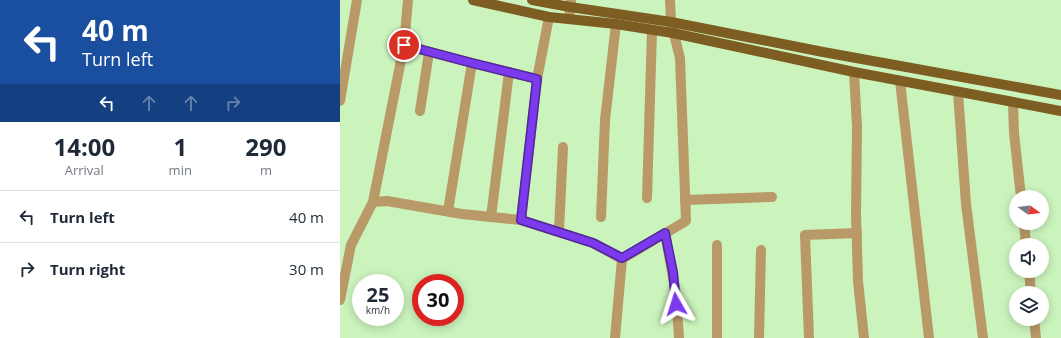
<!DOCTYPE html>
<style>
body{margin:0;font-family:"Open Sans",sans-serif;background:#f2f2f3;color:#1f2937;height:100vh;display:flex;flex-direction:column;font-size:15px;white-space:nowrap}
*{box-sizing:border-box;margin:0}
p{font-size:13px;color:#747a83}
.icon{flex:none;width:22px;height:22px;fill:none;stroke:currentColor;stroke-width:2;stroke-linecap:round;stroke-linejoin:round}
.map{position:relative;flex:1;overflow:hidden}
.side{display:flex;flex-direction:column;background:#fff;width:340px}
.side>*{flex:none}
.banner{background:#1a4fa0;color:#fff;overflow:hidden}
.needle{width:26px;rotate:104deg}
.tools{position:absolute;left:669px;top:190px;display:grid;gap:8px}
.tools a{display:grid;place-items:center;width:40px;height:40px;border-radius:50%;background:#fff;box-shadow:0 2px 10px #0003;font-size:20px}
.speed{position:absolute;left:12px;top:274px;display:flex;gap:8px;font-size:20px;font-weight:700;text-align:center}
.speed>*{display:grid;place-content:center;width:52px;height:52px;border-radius:50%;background:#fff;box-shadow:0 2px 10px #0003;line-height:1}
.speed small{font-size:10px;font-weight:400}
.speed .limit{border:6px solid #d22;background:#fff;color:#111}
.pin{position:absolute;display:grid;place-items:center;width:34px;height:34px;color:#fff;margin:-17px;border:2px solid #fff;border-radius:50%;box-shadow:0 1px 4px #0007}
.me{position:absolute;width:44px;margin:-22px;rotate:354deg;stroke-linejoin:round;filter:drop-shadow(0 0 3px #0008)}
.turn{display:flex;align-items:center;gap:14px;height:84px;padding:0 16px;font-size:18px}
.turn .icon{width:52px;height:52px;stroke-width:2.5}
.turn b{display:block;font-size:28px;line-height:34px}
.lanes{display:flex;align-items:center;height:38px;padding:0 16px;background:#0003;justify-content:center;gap:20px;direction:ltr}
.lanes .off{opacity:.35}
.eta{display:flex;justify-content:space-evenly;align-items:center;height:68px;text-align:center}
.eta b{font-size:24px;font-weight:700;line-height:28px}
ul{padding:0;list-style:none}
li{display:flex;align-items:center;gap:12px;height:52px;padding:0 16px;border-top:1px solid #e0e1e3}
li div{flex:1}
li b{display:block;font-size:15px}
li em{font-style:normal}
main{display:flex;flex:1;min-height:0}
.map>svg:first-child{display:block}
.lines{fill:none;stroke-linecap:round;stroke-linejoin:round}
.minor{stroke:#b99967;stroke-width:10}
.major{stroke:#7e5d23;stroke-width:10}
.route-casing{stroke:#51269a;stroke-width:10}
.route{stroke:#7c3aed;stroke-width:7}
</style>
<main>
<section class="side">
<div class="banner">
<div class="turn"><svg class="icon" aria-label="left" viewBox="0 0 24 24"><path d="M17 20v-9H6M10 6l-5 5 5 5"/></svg><div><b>40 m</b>Turn left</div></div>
<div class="lanes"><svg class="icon" aria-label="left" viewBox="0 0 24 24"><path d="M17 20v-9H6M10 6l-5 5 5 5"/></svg><svg class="icon off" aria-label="ahead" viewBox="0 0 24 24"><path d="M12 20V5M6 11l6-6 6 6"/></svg><svg class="icon off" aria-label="ahead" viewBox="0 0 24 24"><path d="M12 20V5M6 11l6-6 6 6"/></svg><svg class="icon off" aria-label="right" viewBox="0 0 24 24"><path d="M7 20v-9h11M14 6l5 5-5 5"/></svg></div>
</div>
<div class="eta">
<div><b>14:00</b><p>Arrival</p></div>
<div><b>1</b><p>min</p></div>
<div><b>290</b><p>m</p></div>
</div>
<ul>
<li><svg class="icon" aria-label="left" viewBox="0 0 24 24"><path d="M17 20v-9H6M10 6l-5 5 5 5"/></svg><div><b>Turn left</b></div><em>40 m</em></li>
<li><svg class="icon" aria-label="right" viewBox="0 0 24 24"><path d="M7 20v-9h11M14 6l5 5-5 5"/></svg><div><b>Turn right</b></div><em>30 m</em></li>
</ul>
</section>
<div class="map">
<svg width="721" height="338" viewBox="0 0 721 338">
<rect width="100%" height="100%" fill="#cbf3bc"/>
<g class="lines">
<g class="minor">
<polyline points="229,19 231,0"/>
<polyline points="64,45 68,0"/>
<polyline points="514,72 517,127 516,214 518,281 524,338"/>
<polyline points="560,81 589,338"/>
<polyline points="618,92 626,204 643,338"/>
<polyline points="0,101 17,0"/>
<polyline points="673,103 674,133 681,197"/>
<polyline points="80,111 89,52"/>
<polyline points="307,198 312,30"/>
<polyline points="345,200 432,197"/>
<polyline points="33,202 64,45 132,63 197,79 209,17"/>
<polyline points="108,211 132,63"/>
<polyline points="151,217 169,72"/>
<polyline points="261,217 265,120 276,24"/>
<polyline points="181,220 197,79"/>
<polyline points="684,223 686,245"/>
<polyline points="219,231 223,147"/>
<polyline points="325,233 336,294 339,338"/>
<polyline points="377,245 377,338"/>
<polyline points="282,259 346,221 340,58 331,22 330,0"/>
<polyline points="689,271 691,293"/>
<polyline points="0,300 11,245 33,202 47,201 122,214 181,220 253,243 282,259 275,338"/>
<polyline points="694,319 696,338"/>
<polyline points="419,338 421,250"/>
<polyline points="469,338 465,235 517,233"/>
</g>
<g class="major">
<polyline points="133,0 209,17 276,24 333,33 514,72 721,111"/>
<polyline points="192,0 230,7 331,22 483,52 721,95"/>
</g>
</g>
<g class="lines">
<g class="route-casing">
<polyline id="route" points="64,45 132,63 197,79 181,220 253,243 282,258 325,233 333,272 336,304"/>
</g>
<use href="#route" class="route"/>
</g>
</svg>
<div class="tools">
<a><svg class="needle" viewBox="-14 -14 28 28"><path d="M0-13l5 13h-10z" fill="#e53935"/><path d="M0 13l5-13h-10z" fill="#747a83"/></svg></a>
<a><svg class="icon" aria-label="sound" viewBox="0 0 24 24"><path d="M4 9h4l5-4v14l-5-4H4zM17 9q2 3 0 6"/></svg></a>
<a><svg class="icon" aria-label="layers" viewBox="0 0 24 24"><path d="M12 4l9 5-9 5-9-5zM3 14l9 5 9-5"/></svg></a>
</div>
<div class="speed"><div>25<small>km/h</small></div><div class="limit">30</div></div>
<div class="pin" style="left:64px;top:45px;background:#d93025"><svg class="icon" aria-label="arrive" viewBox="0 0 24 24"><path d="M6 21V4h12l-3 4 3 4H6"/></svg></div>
<svg class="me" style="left:336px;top:304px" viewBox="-20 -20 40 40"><path d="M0-17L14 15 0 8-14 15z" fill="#7c3aed" stroke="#fff" stroke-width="4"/></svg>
</div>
</main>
